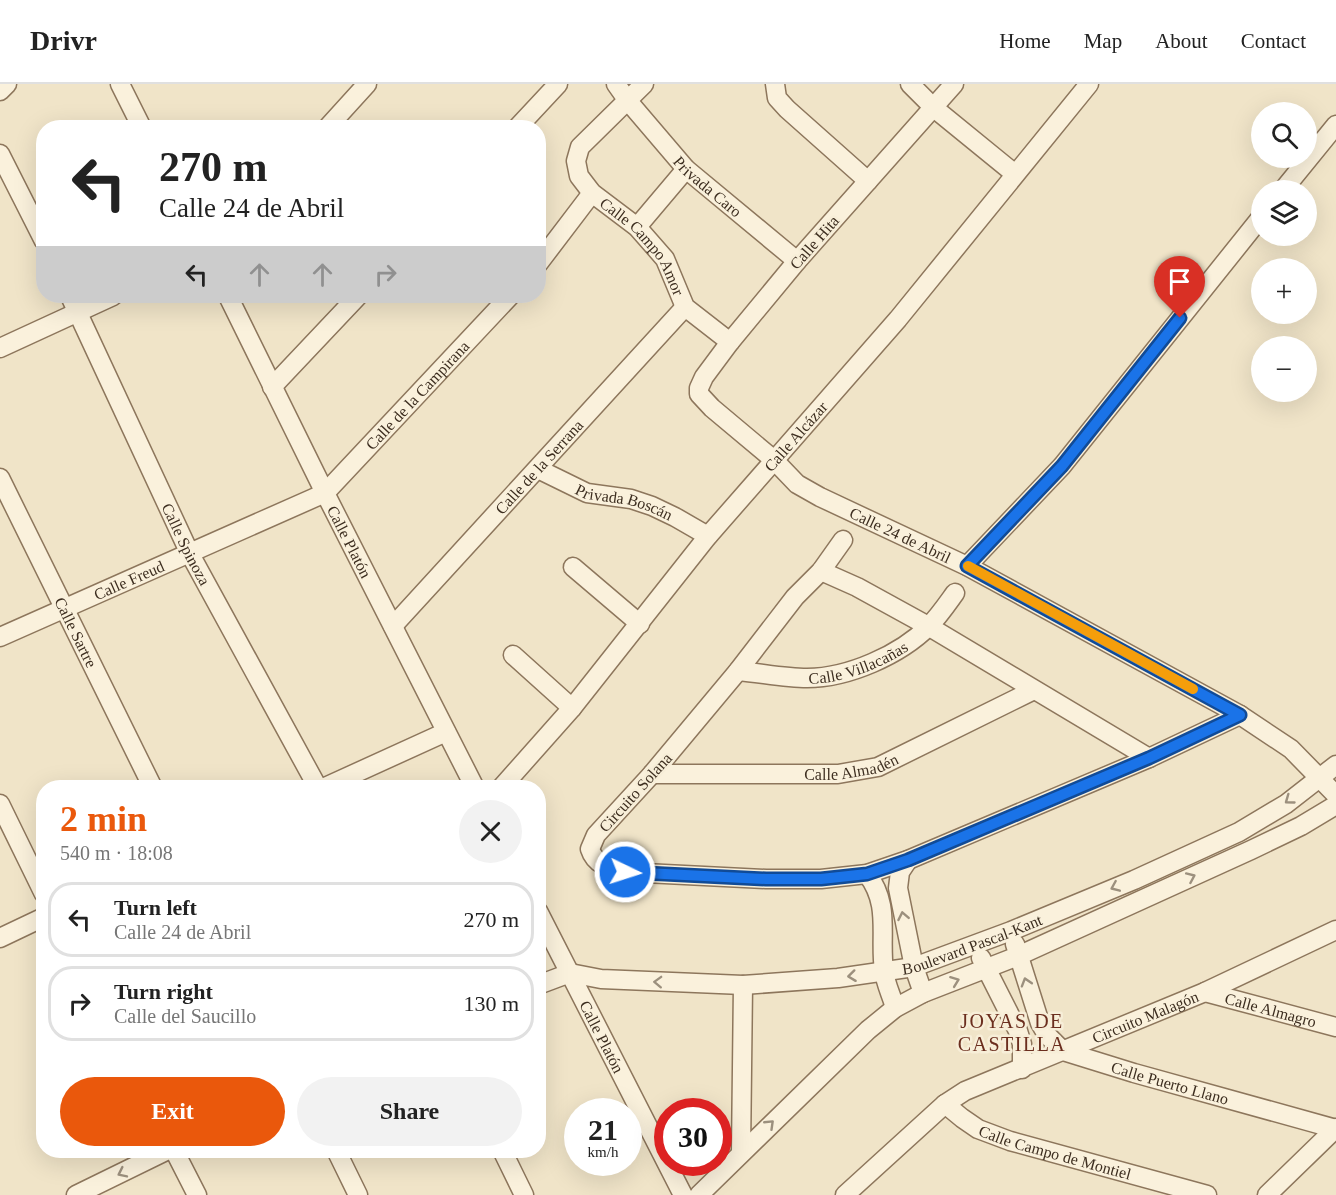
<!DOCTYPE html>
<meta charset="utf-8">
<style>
body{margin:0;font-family:"Times New Roman",serif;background:#f2f2f2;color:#222;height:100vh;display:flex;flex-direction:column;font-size:22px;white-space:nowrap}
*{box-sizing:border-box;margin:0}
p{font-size:20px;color:#767676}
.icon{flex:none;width:33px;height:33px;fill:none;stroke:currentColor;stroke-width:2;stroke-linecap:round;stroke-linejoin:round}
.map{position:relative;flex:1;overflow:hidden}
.sheet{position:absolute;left:36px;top:696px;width:510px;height:378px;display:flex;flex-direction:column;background:#fff;border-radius:24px;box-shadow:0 6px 24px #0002}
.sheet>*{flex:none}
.hud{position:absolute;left:36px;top:36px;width:510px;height:183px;border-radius:24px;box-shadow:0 6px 24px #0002;background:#fff;color:#222;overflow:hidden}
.fabs{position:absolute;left:1251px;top:18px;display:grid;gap:12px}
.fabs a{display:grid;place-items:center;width:66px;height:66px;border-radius:50%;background:#fff;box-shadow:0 6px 24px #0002;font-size:30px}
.speed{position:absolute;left:564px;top:1014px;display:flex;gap:12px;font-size:30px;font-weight:700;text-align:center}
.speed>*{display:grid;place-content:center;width:78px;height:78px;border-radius:50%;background:#fff;box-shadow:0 6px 24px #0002;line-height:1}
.speed small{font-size:15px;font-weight:400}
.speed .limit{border:9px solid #d22;background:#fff;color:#111}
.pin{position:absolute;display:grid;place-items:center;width:51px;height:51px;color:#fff;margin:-62px -26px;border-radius:50% 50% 50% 0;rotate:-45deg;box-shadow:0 0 6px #0007}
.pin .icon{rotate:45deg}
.me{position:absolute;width:66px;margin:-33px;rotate:94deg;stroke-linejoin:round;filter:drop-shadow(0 0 4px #0008)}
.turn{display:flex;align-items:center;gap:21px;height:126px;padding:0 24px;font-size:27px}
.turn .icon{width:78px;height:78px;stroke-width:2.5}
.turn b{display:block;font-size:42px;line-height:51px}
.lanes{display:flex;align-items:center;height:57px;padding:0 24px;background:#0003;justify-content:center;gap:30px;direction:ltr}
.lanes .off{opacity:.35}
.round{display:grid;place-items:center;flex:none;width:63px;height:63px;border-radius:32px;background:#f2f2f2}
.head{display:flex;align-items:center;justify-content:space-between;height:102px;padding:0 24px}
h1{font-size:36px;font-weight:800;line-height:45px;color:#ea580c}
.button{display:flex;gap:12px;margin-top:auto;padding:12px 24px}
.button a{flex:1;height:69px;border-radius:36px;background:#ea580c;color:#fff;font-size:24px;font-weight:800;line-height:69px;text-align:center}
.button a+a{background:#f2f2f2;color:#222}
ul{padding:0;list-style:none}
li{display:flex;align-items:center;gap:18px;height:75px;margin:0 12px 9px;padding:0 12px;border:3px solid #e0e0e0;border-radius:24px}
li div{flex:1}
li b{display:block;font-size:22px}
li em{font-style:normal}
header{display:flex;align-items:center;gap:36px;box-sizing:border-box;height:84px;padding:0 30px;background:#fff;border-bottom:2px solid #e0e0e0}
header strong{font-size:28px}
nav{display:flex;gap:33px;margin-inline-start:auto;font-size:21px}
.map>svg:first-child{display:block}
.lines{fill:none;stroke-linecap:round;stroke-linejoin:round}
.minor-casing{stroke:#8d765c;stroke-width:21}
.minor{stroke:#faf1dc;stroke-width:18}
.oneway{stroke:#9c907e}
.route-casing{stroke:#114b97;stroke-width:15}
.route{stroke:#1a73e8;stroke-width:10}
.slow{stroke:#f59e0b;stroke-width:10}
.labels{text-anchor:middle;stroke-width:5;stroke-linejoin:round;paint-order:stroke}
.street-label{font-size:16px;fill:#3d2e20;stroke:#f7eed8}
.quarter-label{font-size:20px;letter-spacing:1.5px;fill:#6b2e1e;stroke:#f7eed8}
</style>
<header>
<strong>Drivr</strong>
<nav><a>Home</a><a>Map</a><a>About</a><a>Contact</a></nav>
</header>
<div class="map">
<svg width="1336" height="1111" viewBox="0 0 1336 1111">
<rect width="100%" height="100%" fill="#f0e4c8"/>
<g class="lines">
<g class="minor-casing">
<g id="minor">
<polyline points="120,0 142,44"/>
<path id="s1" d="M616,0l12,17 58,68 111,92"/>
<path id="s2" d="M644,0l-64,63 -4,14 3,15 13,17 45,34 28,32 20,48 45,35"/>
<polyline points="775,0 777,14 787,25 868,97"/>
<polyline points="910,0 934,24 1015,90"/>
<path id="s3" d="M954,0l-157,177 -67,81 -26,35 -5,11v6l13,14 62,52 23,24 23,13 147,69 273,149 51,34 45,46"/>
<polyline points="0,7 7,0"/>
<polyline points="327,44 367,0"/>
<polyline points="517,44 558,0"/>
<polyline points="0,70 44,157"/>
<polyline points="1283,106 1336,41"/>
<polyline points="637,143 686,85"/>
<polyline points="538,180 592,109"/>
<path id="s4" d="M70,212l120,258 128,234"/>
<path id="s5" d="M228,212l97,197 150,295"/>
<polyline points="0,264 113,212"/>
<polyline points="272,303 358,212"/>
<path id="s6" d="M538,385l49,24 44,6 21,7 23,11 33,19"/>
<path id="s7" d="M0,394l153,310"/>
<path d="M843,456l-22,31 -26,26 -57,74 -86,103 -56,61 -6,14c5,16 20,20 35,23l141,7h55l46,-5 41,-14 241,-102 91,-43"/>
<polyline points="967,482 1062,382 1262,132"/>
<polyline points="573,483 640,540"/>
<polyline points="821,487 857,503 928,542 1149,674"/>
<path id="s8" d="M393,542l292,-319"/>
<path id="s9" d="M0,553l325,-144 185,-197"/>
<polyline points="513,571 572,624"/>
<path id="s10" d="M738,587c23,2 47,7 69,7 41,0 93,-23 122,-52 10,-10 18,-22 26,-33"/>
<path id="s11" d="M652,690h186l40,-7 156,-77"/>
<polyline points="323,704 446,648"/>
<path id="s12" d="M501,704l71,-80 136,-172 190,-217 191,-235"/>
<polyline points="0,720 44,810"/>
<polyline points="908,776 900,788 898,804 914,883 923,909"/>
<path d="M867,790c24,31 12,62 17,97 1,12 8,25 11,37"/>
<path id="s13" d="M538,827l145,284"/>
<polyline points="0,854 44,833"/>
<path id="s14" d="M1015,860l25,79 7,12 16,16 71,22 202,56"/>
<polyline points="981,874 1018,947 1022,960 1022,985"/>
<path id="s15" d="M538,901l32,-12 31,6 142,6 95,-7 76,-11 97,-36 123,-51 105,-48 47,-28 50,-39"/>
<path id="s16" d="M1205,908l131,35"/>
<path id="s17" d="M945,1020l17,14 16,11 32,12 197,54"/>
<polyline points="174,1066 197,1111"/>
<polyline points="336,1066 358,1111"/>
<polyline points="502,1066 524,1111"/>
<polyline points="741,1068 743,901"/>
<polyline points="76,1111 168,1066"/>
<polyline points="699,1111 868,946 895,924 923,909 1018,872 1251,766 1301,742 1336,721"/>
<path id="s18" d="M845,1111l100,-91 20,-13 240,-99 131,-62"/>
<polyline points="1267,1111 1336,1044"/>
</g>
</g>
<use href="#minor" class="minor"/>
</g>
<defs><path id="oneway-chevron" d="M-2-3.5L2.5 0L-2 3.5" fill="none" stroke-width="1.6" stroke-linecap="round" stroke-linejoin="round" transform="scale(1.5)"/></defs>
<g class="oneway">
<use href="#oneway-chevron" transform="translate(1289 716) rotate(144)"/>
<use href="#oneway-chevron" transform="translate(1191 793) rotate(-24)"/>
<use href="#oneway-chevron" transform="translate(1115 803) rotate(157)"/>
<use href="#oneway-chevron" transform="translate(903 832) rotate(-101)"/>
<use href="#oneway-chevron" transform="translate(852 892) rotate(173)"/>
<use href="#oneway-chevron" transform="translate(955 897) rotate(-21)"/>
<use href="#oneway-chevron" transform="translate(658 898) rotate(-178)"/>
<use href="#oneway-chevron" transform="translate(1026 898) rotate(-107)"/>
<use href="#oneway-chevron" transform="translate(770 1040) rotate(-44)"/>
<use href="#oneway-chevron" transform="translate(122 1089) rotate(154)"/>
</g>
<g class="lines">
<g class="route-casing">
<polyline id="route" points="625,788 766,795 821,795 867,790 908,776 1149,674 1240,631 967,482 1062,382 1180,234"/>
</g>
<use href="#route" class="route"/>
<polyline class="slow" points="968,482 1193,605"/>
</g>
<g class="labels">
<g class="street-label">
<text dy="6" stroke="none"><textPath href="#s1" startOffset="138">Privada Caro</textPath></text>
<text transform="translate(814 158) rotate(-49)" y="6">Calle Hita</text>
<text dy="6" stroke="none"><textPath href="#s2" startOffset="216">Calle Campo Amor</textPath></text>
<text dy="6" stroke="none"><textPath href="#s9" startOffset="490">Calle de la Campirana</textPath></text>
<text dy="6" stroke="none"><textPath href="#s12" startOffset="459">Calle Alcázar</textPath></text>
<text dy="6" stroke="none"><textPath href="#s8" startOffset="216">Calle de la Serrana</textPath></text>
<text dy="6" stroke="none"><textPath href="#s6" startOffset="93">Privada Boscán</textPath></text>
<text dy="6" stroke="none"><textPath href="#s3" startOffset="652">Calle 24 de Abril</textPath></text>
<text dy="6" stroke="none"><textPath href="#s5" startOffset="274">Calle Platón</textPath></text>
<text dy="6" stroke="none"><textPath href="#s4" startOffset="274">Calle Spinoza</textPath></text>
<text dy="6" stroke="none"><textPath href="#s9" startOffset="141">Calle Freud</textPath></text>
<text dy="6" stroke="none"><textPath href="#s7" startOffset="172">Calle Sartre</textPath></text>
<text dy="6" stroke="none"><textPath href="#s10" startOffset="123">Calle Villacañas</textPath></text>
<text dy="6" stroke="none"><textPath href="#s11" startOffset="200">Calle Almadén</textPath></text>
<text transform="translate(635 708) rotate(-48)" y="6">Circuito Solana</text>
<text dy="6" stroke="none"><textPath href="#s15" startOffset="442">Boulevard Pascal-Kant</textPath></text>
<text dy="6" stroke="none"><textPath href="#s16" startOffset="68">Calle Almagro</textPath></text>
<text dy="6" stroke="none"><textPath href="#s18" startOffset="354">Circuito Malagón</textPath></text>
<text dy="6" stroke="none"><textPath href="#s13" startOffset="141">Calle Platón</textPath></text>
<text dy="6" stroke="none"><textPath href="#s14" startOffset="231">Calle Puerto Llano</textPath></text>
<text dy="6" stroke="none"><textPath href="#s17" startOffset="122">Calle Campo de Montiel</textPath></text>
</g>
<g class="quarter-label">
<text x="1012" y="944">JOYAS DE<tspan x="1012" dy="23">CASTILLA</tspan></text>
</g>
</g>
</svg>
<div class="fabs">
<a><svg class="icon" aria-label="search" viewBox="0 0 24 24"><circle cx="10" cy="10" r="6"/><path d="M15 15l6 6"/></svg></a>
<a><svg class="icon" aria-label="layers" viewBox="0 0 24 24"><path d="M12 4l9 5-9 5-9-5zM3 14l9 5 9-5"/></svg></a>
<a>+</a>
<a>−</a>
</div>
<div class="speed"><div>21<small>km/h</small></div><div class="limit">30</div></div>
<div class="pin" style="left:1180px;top:234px;background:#d93025"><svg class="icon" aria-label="arrive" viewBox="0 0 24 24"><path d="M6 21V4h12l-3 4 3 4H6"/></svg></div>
<svg class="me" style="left:625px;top:788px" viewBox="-20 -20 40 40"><circle r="17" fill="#1a73e8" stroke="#fff" stroke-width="3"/><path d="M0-11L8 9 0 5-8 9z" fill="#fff"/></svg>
<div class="hud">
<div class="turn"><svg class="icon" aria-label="left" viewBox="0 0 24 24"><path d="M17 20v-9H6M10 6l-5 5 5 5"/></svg><div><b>270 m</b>Calle 24 de Abril</div></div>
<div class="lanes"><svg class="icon" aria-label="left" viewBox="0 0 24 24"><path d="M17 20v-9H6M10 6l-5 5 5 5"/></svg><svg class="icon off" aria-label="ahead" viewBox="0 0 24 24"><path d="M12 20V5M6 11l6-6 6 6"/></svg><svg class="icon off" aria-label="ahead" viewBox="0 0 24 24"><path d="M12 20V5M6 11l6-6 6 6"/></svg><svg class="icon off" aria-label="right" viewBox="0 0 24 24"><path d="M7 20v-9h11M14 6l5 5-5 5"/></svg></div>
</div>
<section class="sheet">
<div class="head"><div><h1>2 min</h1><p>540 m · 18:08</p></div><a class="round"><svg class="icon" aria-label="close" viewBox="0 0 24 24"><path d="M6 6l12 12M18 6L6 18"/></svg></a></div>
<ul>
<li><svg class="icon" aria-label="left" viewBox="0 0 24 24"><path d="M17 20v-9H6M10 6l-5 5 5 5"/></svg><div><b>Turn left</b><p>Calle 24 de Abril</p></div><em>270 m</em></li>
<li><svg class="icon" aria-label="right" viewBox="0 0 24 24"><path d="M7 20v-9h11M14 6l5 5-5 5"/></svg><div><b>Turn right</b><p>Calle del Saucillo</p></div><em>130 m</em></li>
</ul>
<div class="button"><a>Exit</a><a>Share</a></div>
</section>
</div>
